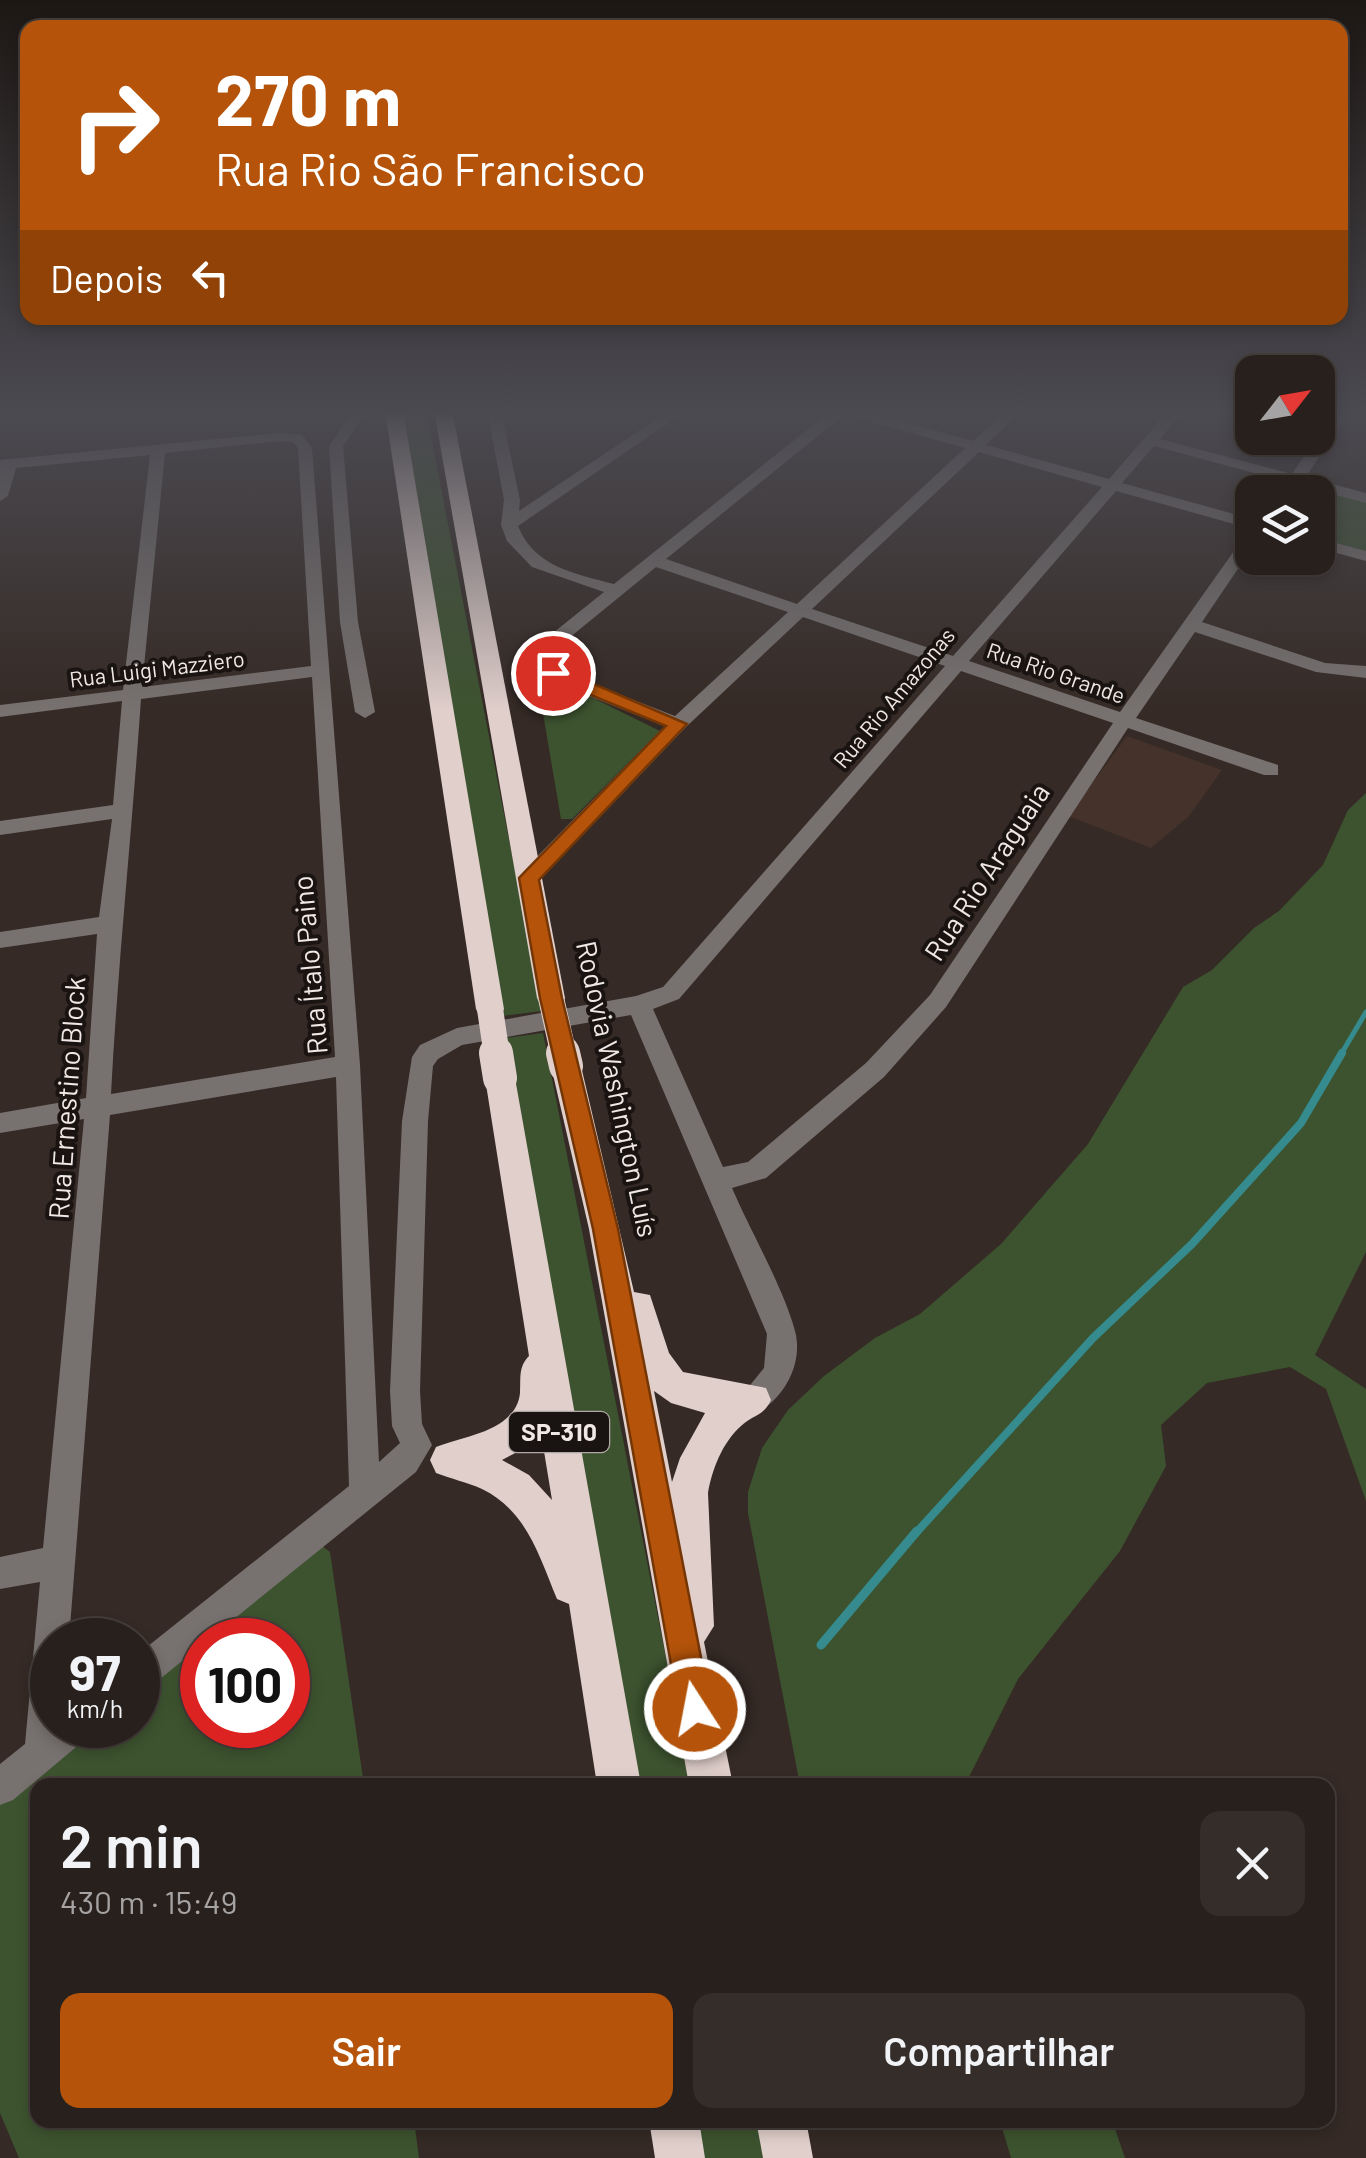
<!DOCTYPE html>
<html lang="pt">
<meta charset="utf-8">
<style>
body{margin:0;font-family:Barlow,sans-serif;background:#342d29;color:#f1f3f6;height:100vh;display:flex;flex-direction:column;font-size:38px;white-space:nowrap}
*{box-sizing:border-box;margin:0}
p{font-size:32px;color:#a5a3a3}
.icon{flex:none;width:55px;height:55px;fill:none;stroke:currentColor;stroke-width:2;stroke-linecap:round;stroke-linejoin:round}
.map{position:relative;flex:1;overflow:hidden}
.sheet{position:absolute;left:30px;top:1778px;width:1305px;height:350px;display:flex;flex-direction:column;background:#28201c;border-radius:20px;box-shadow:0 5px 15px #0003,0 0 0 2px #443e3b}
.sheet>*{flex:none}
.banner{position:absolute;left:20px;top:20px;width:1328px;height:305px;border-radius:20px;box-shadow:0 5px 15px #0003,0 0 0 2px #443e3b;background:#b45309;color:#fff;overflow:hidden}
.needle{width:65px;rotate:59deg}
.tools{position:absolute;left:1235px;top:355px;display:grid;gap:20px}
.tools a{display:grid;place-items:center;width:100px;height:100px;border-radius:20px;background:#28201c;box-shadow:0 5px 15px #0003,0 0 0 2px #443e3b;font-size:50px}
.speed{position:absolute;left:30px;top:1618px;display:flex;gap:20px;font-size:50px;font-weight:700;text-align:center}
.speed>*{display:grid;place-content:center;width:130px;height:130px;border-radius:50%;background:#28201c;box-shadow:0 5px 15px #0003,0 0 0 2px #443e3b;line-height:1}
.speed small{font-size:25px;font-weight:400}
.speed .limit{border:15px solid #d22;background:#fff;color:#111}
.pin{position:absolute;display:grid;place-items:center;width:85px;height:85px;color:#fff;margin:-42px;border:5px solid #fff;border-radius:50%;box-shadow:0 2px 10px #0007}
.me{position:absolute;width:110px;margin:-55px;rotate:349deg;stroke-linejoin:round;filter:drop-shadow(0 0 8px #0008)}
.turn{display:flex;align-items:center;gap:35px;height:210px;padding:0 30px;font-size:45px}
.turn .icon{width:130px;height:130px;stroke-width:2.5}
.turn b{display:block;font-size:70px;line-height:85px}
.then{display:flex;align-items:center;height:95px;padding:0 30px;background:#0003;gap:20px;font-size:38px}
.round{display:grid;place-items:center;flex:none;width:105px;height:105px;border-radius:20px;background:#342d29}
.summary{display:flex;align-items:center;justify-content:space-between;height:170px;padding:0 30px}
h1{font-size:60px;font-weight:600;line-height:75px}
.primary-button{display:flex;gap:20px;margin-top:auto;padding:20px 30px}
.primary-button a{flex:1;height:115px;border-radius:20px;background:#b45309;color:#fff;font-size:40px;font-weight:600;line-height:115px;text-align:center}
.primary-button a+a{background:#342d29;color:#f1f3f6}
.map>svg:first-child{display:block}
.built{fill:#44322b}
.green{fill:#3d532f;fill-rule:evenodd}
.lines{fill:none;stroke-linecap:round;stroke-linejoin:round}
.stream-far2{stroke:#358b8e;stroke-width:5}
.stream-far1{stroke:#358b8e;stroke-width:8}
.stream{stroke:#358b8e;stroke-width:9}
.minor{fill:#77716f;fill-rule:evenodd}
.highway{fill:#e0cfcb;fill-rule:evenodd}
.highway-bridge-far1{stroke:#e0cfcb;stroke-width:26}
.highway-bridge{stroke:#e0cfcb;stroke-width:34}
.route{fill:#b45309;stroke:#753606;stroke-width:2.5}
.labels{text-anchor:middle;stroke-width:8;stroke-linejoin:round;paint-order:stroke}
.far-street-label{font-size:22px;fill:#f0e8e5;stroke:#191412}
.shield{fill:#191412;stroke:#b0a8a6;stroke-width:2.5}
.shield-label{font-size:25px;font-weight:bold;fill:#f0e8e5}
.street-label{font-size:28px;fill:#f0e8e5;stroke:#191412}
</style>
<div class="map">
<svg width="1366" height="2158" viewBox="0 0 1366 2158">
<rect width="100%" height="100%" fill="#352a25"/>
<polygon class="built" points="1127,736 1222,770 1189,816 1151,848 1068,816"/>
<g class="green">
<polygon points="398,410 426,410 542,1011 502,1016"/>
<polygon points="1305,485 1366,502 1366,551 1318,538 1318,492 1299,492"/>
<polygon points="542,673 660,731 572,819 561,819 537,678"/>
<polygon points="1366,793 1366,1252 1315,1355 1366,1389 1366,1501 1326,1389 1290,1367 1207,1383 1161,1425 1166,1466 1120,1551 1018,1679 965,1785 800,1785 748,1513 748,1492 762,1448 788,1410 824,1376 875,1338 920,1314 1001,1244 1088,1144 1183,987 1212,970 1254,928 1279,911 1323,865 1348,810"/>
<polygon points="543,1033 691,1785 639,1785 506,1038"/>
<path d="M321,1545l9,7 34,233h-326v335h376l5,38h-400l-19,-45v-312l93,-76h45v-37l170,-140zM202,1640h86v85h-86z"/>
<polygon points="696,2120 757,2120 765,2158 702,2158"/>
<polygon points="1016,2120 1112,2120 1125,2158 1011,2158 1001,2124"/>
</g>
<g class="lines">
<polyline class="stream-far2" points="1340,1056 1366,1012"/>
<polyline class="stream-far1" points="915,1534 1093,1338 1192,1244 1301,1123 1342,1053"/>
<polyline class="stream" points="821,1645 917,1531"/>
<g class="minor">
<polygon points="353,410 367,410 343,446 358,622 375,712 365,718 355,712 340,622 329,446"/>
<path d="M487,410h14l19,90 -1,11 151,-101h17l-169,116c16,41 58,48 96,58l218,-174h30l111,31 34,-31h15l-36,35 123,34 60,-69h15l-24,29 132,35 43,-64h14l-43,67 60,16v10l-212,-57 -32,37 130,36v10l-136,-38 -147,170 151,51 126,-178 6,-2v16l-50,74 123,41 41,3v12l-50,-6 -121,-40 -59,86 142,47v10h-14l-136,-47 -182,279 -62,70 -118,101 -34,10c18,42 52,101 63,143 9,32 -12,71 -42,83l-11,-4 -4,-10 26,-32 3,-34 -136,-319 -169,30 -24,14 -5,7 -5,55 -8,270 2,33 10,21 -16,27 -208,168h-6v5l-52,42 -12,5v-38l211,-168 -13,-409 -226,38 -41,525h-17v85h42l-6,12 -75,63 -13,5v-41l25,-20 15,-162 -40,7v-32l43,-9 41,-429 -84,14v-20l86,-15 11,-164 -97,14v-16l99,-15 13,-98 -112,16v-14l113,-16 9,-104 -122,16v-12l123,-15 27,-235 -134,13 -8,28 -8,5v-41l280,-27 22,2 10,13 48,617 19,397 21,-19 -8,-17 -2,-35 12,-270 10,-64 8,-12 37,-17 179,-32 27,-9 282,-321 -142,-49 -118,111 -148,155h-16l-3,-5 3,-5 144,-147 -112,-44 -16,-23 6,-18 61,-49 -72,-25 -25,-26 -6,-16 3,-25zM845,414l120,34 -168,156 -131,-45zM280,441l13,1 5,6 13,218 -169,21 23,-234zM979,452l123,35 -149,169 -141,-47zM656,567l132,45 -113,104 -108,-42 -12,-15 3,-12zM961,671l152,52 -183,272 -64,68 -118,99 -25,5 -70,-158 26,-10zM312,677l23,380 -224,37c7,-133 21,-263 30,-395z"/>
<polygon points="1318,538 1366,551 1366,561 1318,548"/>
</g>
<g class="highway">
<polygon points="385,410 403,410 504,1009 500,1017 490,1020 480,1017 476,1009"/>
<polygon points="434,410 452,410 565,998 561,1006 551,1009 541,1006 537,998"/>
<path d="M566,1054l11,4 4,8 53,226 16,3 19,58 14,19 83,16 5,12c-7,16 -19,15 -30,26 -19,17 -29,44 -33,67l6,133 -10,16 29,143h-44l-100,-556 -38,-163 4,-8zM654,1391l17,12 34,10 -25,45 -8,24z"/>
<path d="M500,1066l11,4 4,8 126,707h-44l-28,-181 -12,-5c-18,-43 -30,-88 -75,-110 -15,-7 -31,-10 -46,-16l-6,-13 6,-13c28,-11 80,-16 84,-54 1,-15 -2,-26 9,-37l-44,-278 4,-8zM541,1433l11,67 -23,-25 -27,-15 21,-11z"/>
<polygon points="649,2120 699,2120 705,2158 655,2158"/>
<polygon points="756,2120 806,2120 813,2158 763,2158"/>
</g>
<g class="highway-bridge-far1">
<polyline points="551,998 564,1056"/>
<polyline points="490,1009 497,1056"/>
</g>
<g class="highway-bridge">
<polyline points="496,1053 500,1078"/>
<polyline points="563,1053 566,1066"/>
</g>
</g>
<linearGradient id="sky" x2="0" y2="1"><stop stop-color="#1d1714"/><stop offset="0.58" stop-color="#4b4a51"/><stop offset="1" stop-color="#4b4a51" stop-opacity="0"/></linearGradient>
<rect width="1366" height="712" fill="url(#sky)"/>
<polygon class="route" points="547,669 559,669 687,724 539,880 562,998 618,1229 711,1709 707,1721 695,1725 684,1721 679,1709 593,1229 540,998 519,878 666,726 547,677"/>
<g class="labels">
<g class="far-street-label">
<text transform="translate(157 669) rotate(-7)" y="8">Rua Luigi Mazziero</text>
<text transform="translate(1056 673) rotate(19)" y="8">Rua Rio Grande</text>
<text transform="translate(894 698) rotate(-50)" y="8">Rua Rio Amazonas</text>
</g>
<rect class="shield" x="509" y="1412" width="100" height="40" rx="8"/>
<g class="shield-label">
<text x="559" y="1441">SP-310</text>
</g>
<g class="street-label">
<text transform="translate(987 872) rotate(-57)" y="10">Rua Rio Araguaia</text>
<text transform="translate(310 965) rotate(-95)" y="10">Rua Ítalo Paino</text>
<text transform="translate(617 1089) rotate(78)" y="10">Rodovia Washington Luís</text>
<text transform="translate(67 1098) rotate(-86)" y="10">Rua Ernestino Block</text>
</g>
</g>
</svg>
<div class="tools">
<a><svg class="needle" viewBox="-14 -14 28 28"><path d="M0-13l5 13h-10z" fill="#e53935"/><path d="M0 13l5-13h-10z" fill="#a5a3a3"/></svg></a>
<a><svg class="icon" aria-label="layers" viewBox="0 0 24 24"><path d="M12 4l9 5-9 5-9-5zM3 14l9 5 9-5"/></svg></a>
</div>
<div class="speed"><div>97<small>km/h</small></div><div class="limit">100</div></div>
<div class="pin" style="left:553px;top:673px;background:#d93025"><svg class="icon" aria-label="arrive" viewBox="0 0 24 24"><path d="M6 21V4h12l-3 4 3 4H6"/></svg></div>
<svg class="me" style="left:695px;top:1709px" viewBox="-20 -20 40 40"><circle r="17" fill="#b45309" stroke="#fff" stroke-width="3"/><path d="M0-11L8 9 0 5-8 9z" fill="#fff"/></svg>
<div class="banner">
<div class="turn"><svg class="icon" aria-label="right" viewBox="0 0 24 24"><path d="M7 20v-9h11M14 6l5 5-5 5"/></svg><div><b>270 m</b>Rua Rio São Francisco</div></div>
<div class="then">Depois<svg class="icon" aria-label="left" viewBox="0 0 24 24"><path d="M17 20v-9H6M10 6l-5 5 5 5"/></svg></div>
</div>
<section class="sheet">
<div class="summary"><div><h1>2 min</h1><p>430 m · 15:49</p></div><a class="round"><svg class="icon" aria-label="close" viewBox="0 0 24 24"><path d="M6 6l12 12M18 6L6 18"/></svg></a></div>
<div class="primary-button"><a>Sair</a><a>Compartilhar</a></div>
</section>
</div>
